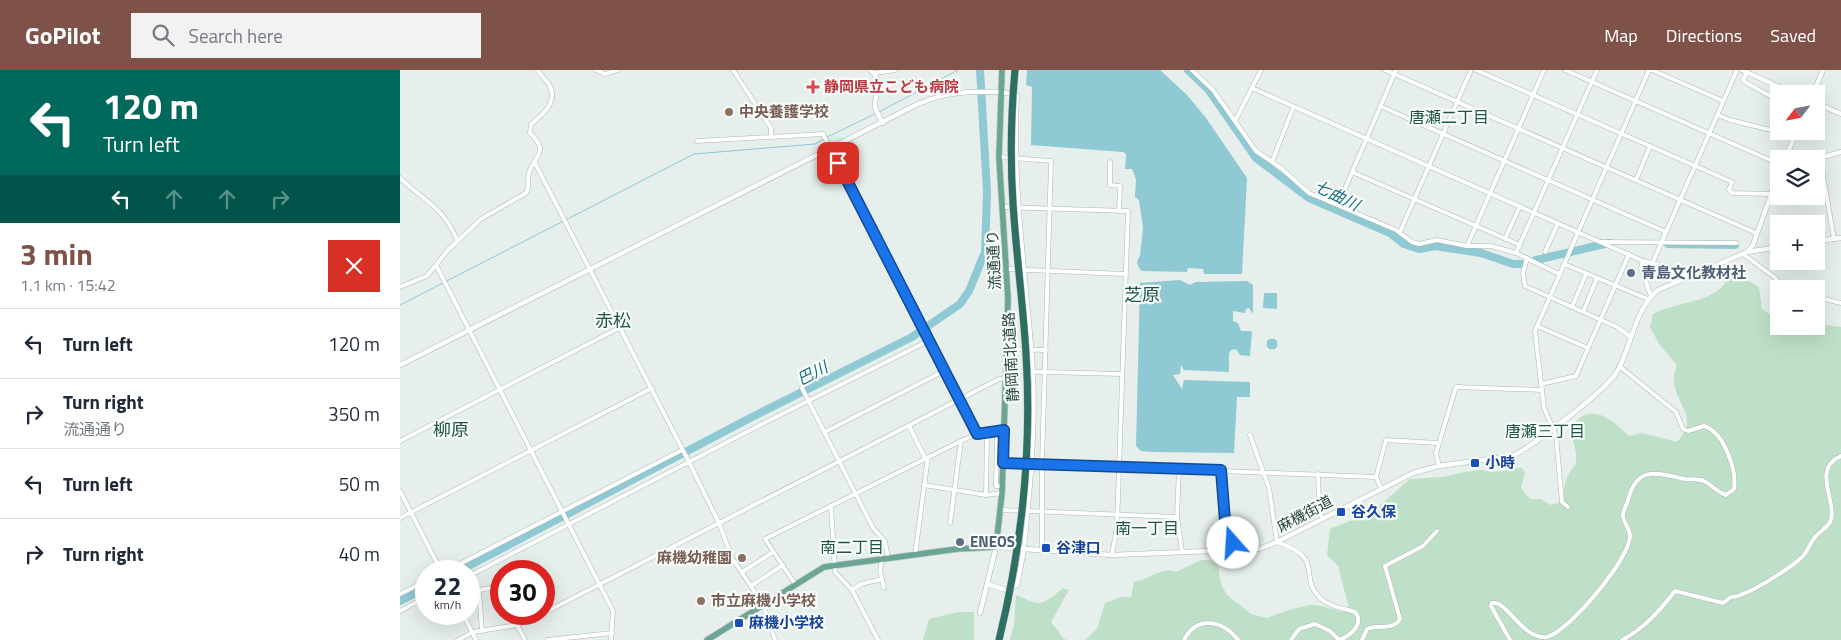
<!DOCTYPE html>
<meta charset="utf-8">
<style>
body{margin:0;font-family:"Titillium Web","Noto Sans JP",sans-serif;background:#f2f2f3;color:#1f2937;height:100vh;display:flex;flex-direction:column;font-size:19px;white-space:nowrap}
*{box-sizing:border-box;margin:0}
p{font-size:16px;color:#747a83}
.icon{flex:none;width:28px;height:28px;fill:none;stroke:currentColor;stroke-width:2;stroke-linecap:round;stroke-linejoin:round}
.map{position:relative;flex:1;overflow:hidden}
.panel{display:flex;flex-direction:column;background:#fff;width:400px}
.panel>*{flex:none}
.banner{background:#00695c;color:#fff;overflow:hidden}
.needle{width:32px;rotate:238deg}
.fabs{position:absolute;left:1370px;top:15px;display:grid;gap:10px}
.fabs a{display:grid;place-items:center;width:55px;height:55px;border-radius:0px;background:#fff;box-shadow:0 5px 20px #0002;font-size:25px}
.speed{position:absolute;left:15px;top:490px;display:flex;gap:10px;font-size:25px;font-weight:700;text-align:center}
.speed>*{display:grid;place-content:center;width:65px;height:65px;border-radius:50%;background:#fff;box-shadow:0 5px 20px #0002;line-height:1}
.speed small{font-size:12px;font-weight:400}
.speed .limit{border:8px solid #d22;background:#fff;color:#111}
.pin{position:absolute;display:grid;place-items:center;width:42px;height:42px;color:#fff;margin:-21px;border-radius:10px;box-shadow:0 2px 8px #0006}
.me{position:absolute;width:55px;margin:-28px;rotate:341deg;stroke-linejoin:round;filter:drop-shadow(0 0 4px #0008)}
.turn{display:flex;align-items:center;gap:18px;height:105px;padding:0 20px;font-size:22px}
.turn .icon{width:65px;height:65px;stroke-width:2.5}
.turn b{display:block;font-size:35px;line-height:42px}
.lanes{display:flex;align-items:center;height:48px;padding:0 20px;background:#0003;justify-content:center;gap:25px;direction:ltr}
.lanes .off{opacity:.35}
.round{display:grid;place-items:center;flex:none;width:52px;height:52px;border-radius:0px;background:#f2f2f3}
.headline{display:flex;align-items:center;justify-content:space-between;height:85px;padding:0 20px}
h1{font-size:30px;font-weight:700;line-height:38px;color:#7f5249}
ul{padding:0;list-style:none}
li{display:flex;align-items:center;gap:15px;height:70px;padding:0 20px;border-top:1px solid #e0e1e3}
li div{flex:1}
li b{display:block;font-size:19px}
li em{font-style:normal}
header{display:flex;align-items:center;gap:30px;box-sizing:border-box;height:70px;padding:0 25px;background:#7f5249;color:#fff}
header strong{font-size:24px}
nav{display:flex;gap:28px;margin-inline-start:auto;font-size:18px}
.search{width:350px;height:45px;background:#f2f2f3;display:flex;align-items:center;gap:12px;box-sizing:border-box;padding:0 18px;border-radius:0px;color:#747a83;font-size:19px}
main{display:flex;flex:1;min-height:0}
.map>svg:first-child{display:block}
.green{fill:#bfe0c8}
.water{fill:#8ec9d4}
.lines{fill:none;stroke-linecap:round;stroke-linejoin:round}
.stream{stroke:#8ec9d4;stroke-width:1}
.river{stroke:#8ec9d4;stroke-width:8}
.minor-casing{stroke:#a8b8b2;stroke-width:5}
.tertiary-casing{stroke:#a8b8b2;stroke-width:5.5}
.primary-casing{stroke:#c2cac8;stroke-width:7}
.minor{stroke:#fff;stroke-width:4}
.tertiary{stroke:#fff;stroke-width:4.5}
.primary{stroke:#6aa596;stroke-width:5.5}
.motorway-bridge-casing{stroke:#c2cac8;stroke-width:8;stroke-linecap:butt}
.motorway-bridge{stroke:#2f6f62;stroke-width:7}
.route-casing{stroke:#114b97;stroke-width:12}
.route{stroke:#1a73e8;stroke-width:9}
.health-dot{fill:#e0444e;stroke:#f7fbf9;stroke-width:2}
.education-dot{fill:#8d6e63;stroke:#f7fbf9;stroke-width:2}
.service-dot{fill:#5c6f8a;stroke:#f7fbf9;stroke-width:2}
.transit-dot{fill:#1a4fb4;stroke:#f7fbf9;stroke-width:2}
.labels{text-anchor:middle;stroke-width:4.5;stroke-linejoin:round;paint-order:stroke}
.health-label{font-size:15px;font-weight:bold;fill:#be3a42;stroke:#f7fbf9;text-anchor:start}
.education-label{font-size:15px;font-weight:bold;fill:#785e54;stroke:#f7fbf9;text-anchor:start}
.street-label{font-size:15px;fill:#24423a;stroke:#f7fbf9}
.service-label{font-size:15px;font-weight:bold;fill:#4e5e75;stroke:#f7fbf9;text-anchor:start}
.transit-label{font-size:15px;font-weight:bold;fill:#164399;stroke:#f7fbf9;text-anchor:start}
.neighbourhood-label{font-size:16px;fill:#1f5548;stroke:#f7fbf9}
.water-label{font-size:16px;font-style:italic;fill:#1c6f80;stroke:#f7fbf9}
.quarter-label{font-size:18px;fill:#1f5548;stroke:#f7fbf9}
</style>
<header>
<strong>GoPilot</strong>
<div class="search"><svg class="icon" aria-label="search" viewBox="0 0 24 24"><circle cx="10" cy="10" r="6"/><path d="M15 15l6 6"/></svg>Search here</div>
<nav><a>Map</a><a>Directions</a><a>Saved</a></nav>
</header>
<main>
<section class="panel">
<div class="banner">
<div class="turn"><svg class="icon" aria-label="left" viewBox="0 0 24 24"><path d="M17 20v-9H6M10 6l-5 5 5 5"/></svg><div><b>120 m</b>Turn left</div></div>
<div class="lanes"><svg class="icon" aria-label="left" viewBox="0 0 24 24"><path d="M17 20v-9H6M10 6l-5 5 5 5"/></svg><svg class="icon off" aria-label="ahead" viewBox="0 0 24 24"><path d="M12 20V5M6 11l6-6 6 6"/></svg><svg class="icon off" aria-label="ahead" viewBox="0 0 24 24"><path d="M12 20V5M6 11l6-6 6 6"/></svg><svg class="icon off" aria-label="right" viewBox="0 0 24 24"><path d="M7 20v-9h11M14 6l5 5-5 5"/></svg></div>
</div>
<div class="headline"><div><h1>3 min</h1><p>1.1 km · 15:42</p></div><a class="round" style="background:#d93025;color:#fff"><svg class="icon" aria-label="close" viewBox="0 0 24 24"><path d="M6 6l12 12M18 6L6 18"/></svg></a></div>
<ul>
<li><svg class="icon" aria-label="left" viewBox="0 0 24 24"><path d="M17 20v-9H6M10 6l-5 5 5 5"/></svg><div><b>Turn left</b></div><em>120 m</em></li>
<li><svg class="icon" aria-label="right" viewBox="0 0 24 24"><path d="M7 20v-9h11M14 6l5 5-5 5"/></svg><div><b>Turn right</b><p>流通通り</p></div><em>350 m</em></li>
<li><svg class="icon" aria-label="left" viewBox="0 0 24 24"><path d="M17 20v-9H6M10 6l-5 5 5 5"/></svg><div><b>Turn left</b></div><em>50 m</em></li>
<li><svg class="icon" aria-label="right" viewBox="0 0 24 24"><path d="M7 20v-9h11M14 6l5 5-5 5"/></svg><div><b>Turn right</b></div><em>40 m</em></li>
</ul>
</section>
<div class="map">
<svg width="1441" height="570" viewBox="0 0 1441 570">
<rect width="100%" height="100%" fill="#e6efeb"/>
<g class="green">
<path d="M1332,201l27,16 3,22 17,12v5h37v-2l25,3v313h-756l12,-11 8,-26 16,-6h10l3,-15c15,-2 28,-16 42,-10l25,-12h10l7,6 3,18 6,11 24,19 16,4c5,-3 40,-14 46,-13 10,0 22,6 32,7l4,-4 -11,-42 -11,-11 3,-26 30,-12 4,3 16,-6 -2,-7 32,-28 32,-2 23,-5 16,-2 11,2 13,-1 4,-4 13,1 3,5 -4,15 9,11h11l10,6 7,-2 6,-7c-1,-11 4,-24 12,-32v-11l-6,-25c20,-27 40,-11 59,8l13,-3 35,9c22,-24 2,-33 -3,-58 -1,-7 1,-13 3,-19l-18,-21 -9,-17 3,-13c21,-11 52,-11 69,-27 4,-4 6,-11 10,-16z"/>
<path d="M663,518l6,2 -18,32 13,17 4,1h-58l4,-16 2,-29c26,11 24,12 47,-7z"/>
<polygon points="558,542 574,542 574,570 523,570 529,549"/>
</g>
<g class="water">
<polygon points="627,0 760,0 787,25 806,48 847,108 842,204 804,204 803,199 788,198 787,202 742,201 739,198 737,192 740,185 743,158 739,130 735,127 736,109 732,99 725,99 726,84 723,82 631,75 632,17 626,15"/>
<polygon points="780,210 790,215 796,212 847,211 853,215 853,244 849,238 846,239 845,243 833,241 833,251 838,253 841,261 852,261 850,286 840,285 836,279 831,280 829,284 829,302 784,300 781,295 780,304 773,305 782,319 784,310 850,312 850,327 837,327 834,383 753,382 741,381 736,376 740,213"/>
<polygon points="864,223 877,223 877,239 863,238"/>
<circle cx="872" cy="274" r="5.5"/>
</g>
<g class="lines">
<g class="stream">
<polyline points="479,42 558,0"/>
<polyline points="427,67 475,44"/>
<polyline points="0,235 294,84 415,74 424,69"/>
</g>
<g class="river">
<polyline points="788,0 808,19 856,88 909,128 990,163 1004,174 1019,179 1035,176 1081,183 1113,194 1121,194"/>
<polyline points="1268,174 1335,175"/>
<polyline points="1136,190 1209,173"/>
<polyline points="59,501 352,347 512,267 560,234 569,221 585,182 587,122 580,0"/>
<polyline points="0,531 26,518"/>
</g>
<g class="minor-casing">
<g id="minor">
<polyline points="196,0 205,4 218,0"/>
<polyline points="333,0 371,58 371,66"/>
<polyline points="792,0 813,20 856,81 881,98 909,123 996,160 1012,172 1019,174 1037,170 1067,176 1091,176 1116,183 1159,204"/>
<polyline points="985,0 1356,163"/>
<polyline points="1076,0 1332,112 1329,120 1332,123 1369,124"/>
<polyline points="1165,0 1379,94"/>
<polyline points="1252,0 1323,31"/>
<polyline points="1347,2 1343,10 1345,12 1379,31"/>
<polyline points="475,3 495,0"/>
<polyline points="852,18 1243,191 1268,197 1289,206"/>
<path d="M600,22l17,3v2c-5,92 10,182 16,274 3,59 -3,119 -9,178"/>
<polyline points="980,36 1266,162"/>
<polyline points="1318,45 1330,50 1395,66"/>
<polyline points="835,51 861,0"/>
<polyline points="297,71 423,64 577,364"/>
<polyline points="599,87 651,91 642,394 603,393"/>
<polyline points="1420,88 1434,169"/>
<polyline points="710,92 710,115 720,116 719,141"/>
<polyline points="872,92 893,38"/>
<polyline points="135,93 289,392 319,453 332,488 363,534 375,570"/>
<polyline points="952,102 1120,175"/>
<path d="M0,108c26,25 42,27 57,62"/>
<polyline points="1236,110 1250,76"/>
<polyline points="938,135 996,0"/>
<polyline points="603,137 728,141 717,456 712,485"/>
<polyline points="1000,162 1071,0"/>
<polyline points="1105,169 1120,136"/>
<polyline points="1200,172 1337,173"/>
<polyline points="1067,176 1144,0"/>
<polyline points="1145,182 1158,153"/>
<polyline points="1116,183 1197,0"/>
<polyline points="1343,184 1374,207 1386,219"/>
<polyline points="1127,188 1123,203 1125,216 1217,257 1231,267"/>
<polyline points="1243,191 1241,198 1251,226"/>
<polyline points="1164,194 1248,229"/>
<polyline points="1252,194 1337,0"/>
<polyline points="36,195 213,541 211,570"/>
<polyline points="607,199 725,204"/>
<path d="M0,217l27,-11 21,-26 33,-31 45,-26c4,-7 1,-13 3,-20 6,-19 21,-20 1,-40l1,-9c13,-10 29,-24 17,-41 -4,-5 -7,-7 -10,-13"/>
<polyline points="1416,227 1441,233"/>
<polyline points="1172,237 1186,204"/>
<polyline points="1183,242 1197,208"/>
<polyline points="1137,256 1188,278"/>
<polyline points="607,279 646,280"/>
<polyline points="606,301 722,304"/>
<polyline points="1141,314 1176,306 1229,184"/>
<polyline points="402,318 473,458 485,471 488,488"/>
<polyline points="509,356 525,388"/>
<polyline points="597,361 596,416 602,416"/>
<polyline points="425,362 544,301"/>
<path d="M850,365l19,53 8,54c49,17 21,33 42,55 10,10 24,11 36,15 10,12 -5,24 -16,28l-9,-9 -15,-7 -16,5 -8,11"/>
<polyline points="0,371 221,257"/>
<polyline points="1039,396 1036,383 1056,317 1142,320"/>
<polyline points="779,399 777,447 782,481"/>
<polyline points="821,400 825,451 833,473 832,480"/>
<polyline points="918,404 919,431 922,449"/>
<polyline points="976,407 981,418"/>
<polyline points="524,415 586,425 602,423"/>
<polyline points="0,421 41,501"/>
<polyline points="586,425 587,363"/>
<polyline points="431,436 435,502 452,520 478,570"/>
<polyline points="1168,437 1162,432 1156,366 1144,338 1135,261 1249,0"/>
<polyline points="601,440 777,447"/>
<polyline points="0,448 252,318"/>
<polyline points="550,453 561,371"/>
<polyline points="642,481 642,394 976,407 986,370 1038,373"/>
<polyline points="515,485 528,387"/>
<polyline points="482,490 480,501 484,518"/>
<polyline points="46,501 282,380"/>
<polyline points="342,502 373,482"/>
<polyline points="69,506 364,353 528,271"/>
<polyline points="395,514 365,469 561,371 577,364 604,360"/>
<polyline points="351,516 383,495"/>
<polyline points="79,520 82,561"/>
<polyline points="452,520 461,514 482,509"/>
<polyline points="69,522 101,516"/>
<polyline points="0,524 26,511"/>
<polyline points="0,541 26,527"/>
<polyline points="144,543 599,309 606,308"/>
<polyline points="63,544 76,570"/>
<polyline points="117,555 125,570"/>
<polyline points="58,570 73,562 117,555 141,544"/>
<polyline points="147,570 212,563"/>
<path d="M784,570c13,-25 39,-20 54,0"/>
<path d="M962,570l5,-11c12,-5 26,2 33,-10l-15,-53 38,-20 14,-15"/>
<path d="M1110,570l-19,-34 1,-3c15,-3 30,37 55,34 22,-6 83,-78 83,-101 0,-7 -7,-14 -7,-21 0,-5 4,-10 5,-15 9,-35 29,-27 57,-21 6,1 12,-1 19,2 8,4 13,11 22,14l8,-6c3,-19 -10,-57 -30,-63l-16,5 -5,-2 -7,-17 -57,-46"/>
<path d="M1222,570c22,-11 39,-31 53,-49l48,12 8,-6c15,0 58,-28 70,-39 7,-6 9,-16 15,-22 4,-5 11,-8 14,-14 9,-18 -20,-53 11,-66"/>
</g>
</g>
<g class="tertiary-casing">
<g id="tertiary">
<path d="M470,0c13,10 6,21 5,34 -1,6 5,13 8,19"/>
<polyline points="1342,0 1395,24"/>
<polyline points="1413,24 1423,0"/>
<polyline points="1416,33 1441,44"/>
<polyline points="1385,89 1397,61"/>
<polyline points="1416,89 1441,82"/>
<polyline points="1416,171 1441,168"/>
<polyline points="1348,181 1353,175 1379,102"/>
<path d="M0,295l518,-261c28,-12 52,-13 82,-12"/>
<polyline points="587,514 606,520 617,515 624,479"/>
<path d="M580,543l16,-66 116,8 147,-6 18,-7 136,-69 26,-7 73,-10c20,-9 94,-66 105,-84 15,-27 17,-62 41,-82l89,-38 32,-5"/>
</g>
</g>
<g class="primary-casing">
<polyline id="primary" points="307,570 424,497 557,479 596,477 602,423 608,229 599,87 602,0"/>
</g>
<use href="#minor" class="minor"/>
<use href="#tertiary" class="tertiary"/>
<use href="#primary" class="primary"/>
<g class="motorway-bridge-casing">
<path id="motorway-bridge" d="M599,570c23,-94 33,-189 27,-286 -3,-51 -10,-101 -13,-151 -3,-45 -2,-89 2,-133"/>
</g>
<use href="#motorway-bridge" class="motorway-bridge"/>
</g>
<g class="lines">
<g class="route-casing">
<polyline id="route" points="438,93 577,364 604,360 603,393 821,400 825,451 833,473"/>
</g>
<use href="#route" class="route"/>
</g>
<path class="health-dot" d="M410.5 9.5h5v5h5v5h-5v5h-5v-5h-5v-5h5z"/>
<g class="education-dot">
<circle cx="329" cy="42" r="5"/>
<circle cx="342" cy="488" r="5"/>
<circle cx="301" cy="531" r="5"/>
</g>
<g class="service-dot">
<circle cx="1231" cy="203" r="5"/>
<circle cx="560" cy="472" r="5"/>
</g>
<g class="transit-dot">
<rect x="1070" y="388" width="10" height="10" rx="2.5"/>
<rect x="936" y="437" width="10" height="10" rx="2.5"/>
<rect x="641" y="473" width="10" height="10" rx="2.5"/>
<rect x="334" y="548" width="10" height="10" rx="2.5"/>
</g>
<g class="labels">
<g class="health-label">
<text x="424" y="22">静岡県立こども病院</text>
</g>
<g class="education-label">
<text x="339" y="47">中央養護学校</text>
<text x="332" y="493" text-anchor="end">麻機幼稚園</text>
<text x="311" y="536">市立麻機小学校</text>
</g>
<g class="street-label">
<text transform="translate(594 190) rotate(-93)" y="5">流通通り</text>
<text transform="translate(611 287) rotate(-93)" y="5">静岡南北道路</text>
<text transform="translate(905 444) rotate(-28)" y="5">麻機街道</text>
</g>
<g class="service-label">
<text x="1241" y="208">青島文化教材社</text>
<text x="570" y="477">ENEOS</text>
</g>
<g class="transit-label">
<text x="1085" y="398">小時</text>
<text x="951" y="447">谷久保</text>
<text x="656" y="483">谷津口</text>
<text x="349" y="558">麻機小学校</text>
</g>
<g class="neighbourhood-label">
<text x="1049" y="53">唐瀬二丁目</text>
<text x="1145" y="367">唐瀬三丁目</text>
<text x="747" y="464">南一丁目</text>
<text x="452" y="483">南二丁目</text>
</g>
<g class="water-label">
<text transform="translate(937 125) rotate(26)" y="6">七曲川</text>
<text transform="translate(412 303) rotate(-27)" y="6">巴川</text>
</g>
<g class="quarter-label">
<text x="742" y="231">芝原</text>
<text x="213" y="257">赤松</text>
<text x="51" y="366">柳原</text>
</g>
</g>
</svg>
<div class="fabs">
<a><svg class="needle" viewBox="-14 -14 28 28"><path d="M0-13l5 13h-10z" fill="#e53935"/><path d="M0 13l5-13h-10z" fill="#747a83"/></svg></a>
<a><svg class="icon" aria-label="layers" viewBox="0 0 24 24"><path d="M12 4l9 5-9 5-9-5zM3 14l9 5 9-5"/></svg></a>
<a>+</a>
<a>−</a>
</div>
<div class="speed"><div>22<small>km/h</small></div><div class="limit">30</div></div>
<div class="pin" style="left:438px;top:93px;background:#d93025"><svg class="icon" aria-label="arrive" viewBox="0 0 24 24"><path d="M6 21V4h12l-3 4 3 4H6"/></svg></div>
<svg class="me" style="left:833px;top:473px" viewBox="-20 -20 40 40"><circle r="19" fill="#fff"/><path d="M0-13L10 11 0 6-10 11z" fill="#1a73e8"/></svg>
</div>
</main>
